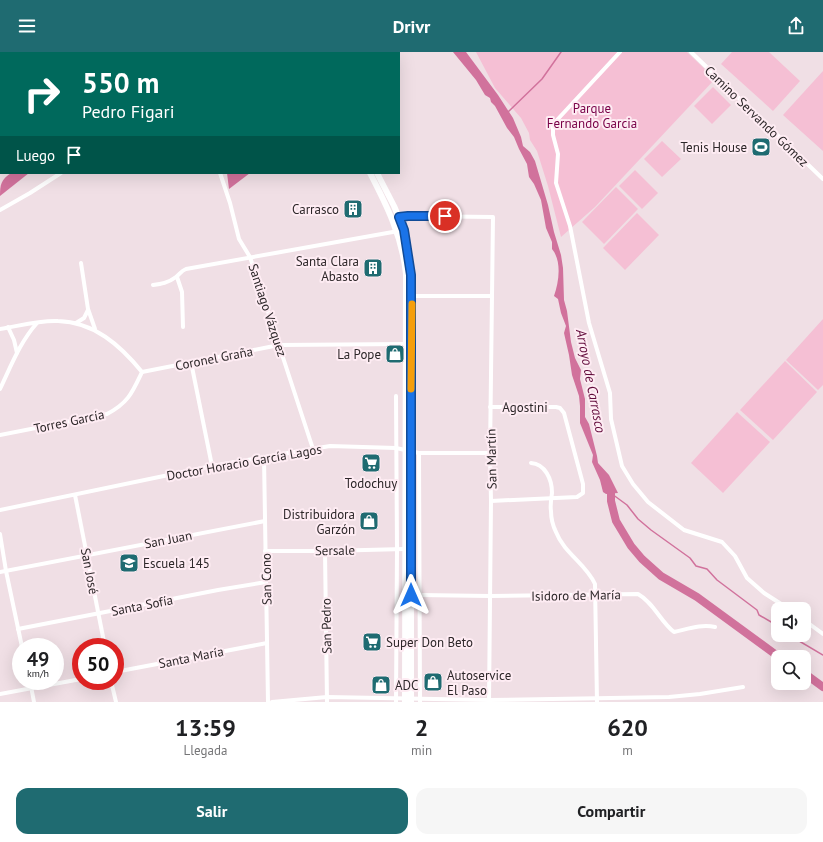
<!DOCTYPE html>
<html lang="es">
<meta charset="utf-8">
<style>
body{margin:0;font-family:"PT Sans",sans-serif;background:#f6f6f6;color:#202124;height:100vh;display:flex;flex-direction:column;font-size:15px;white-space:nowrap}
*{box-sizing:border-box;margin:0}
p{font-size:13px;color:#757577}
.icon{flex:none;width:22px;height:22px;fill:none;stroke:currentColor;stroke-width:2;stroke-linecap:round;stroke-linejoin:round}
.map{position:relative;height:650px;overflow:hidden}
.sheet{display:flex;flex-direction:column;background:#fff;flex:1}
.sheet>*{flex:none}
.hud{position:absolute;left:0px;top:0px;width:400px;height:122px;box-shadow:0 4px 16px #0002;background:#00695c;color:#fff;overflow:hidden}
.controls{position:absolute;left:771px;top:550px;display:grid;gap:8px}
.controls a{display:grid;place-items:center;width:40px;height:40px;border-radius:8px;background:#fff;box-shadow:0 4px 16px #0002;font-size:20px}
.speed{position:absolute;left:12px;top:586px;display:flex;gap:8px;font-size:20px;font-weight:700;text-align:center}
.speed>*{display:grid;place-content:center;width:52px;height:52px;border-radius:50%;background:#fff;box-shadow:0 4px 16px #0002;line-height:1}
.speed small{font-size:10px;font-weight:400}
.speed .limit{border:6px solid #d22;background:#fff;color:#111}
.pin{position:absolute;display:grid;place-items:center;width:34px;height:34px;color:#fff;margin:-17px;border:2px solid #fff;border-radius:50%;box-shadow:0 1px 4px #0007}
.me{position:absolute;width:44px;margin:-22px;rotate:0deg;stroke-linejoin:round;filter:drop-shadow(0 0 3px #0008)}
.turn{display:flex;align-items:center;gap:14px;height:84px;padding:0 16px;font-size:18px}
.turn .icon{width:52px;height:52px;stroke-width:2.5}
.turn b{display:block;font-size:28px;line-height:34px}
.then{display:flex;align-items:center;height:38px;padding:0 16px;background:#0003;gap:8px;font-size:15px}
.eta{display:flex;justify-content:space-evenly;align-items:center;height:68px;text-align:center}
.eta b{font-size:24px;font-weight:600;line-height:28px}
.primary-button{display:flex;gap:8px;margin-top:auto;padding:8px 16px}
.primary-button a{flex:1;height:46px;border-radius:12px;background:#1f6b71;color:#fff;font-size:16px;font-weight:600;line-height:46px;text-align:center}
.primary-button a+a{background:#f6f6f6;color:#202124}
header{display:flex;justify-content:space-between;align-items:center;height:52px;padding:0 16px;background:#1f6b71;color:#fff;font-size:18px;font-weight:600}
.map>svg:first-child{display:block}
.green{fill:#f5bfd4}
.water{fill:#d1729c}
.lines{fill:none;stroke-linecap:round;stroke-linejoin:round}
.stream{stroke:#d1729c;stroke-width:1.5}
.river{stroke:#d1729c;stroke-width:8}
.minor{stroke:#fff;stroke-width:4}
.secondary{stroke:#fff;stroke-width:6}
.route-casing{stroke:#114b97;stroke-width:10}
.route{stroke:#1a73e8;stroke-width:7}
.slow{stroke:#f59e0b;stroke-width:7}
.labels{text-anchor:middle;stroke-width:4;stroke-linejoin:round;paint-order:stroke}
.park-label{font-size:13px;fill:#790048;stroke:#feecf3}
.street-label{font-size:13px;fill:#2d2729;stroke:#feecf3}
.poi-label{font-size:13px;fill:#2d2729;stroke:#feecf3;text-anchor:end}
.water-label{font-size:14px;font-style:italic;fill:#630c3c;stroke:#feecf3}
</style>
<header><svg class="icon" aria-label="menu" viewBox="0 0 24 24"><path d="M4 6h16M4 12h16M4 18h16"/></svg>Drivr<svg class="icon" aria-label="share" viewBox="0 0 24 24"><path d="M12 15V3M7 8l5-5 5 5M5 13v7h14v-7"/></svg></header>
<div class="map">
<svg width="823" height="650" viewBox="0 0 823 650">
<rect width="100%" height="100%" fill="#f0dfe5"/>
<g class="green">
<polygon points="476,0 687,0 715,27 595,155 561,185 548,134 537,99 530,88 529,81 521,66 495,36"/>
<polygon points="732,0 769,0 800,29 773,59 721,12"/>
<polygon points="823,19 823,99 783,63"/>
<polygon points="713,35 731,53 712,72 694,54"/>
<polygon points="662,89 681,107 662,125 644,107"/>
<polygon points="635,118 658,141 642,157 619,134"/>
<polygon points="616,135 638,157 604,192 582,170"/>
<polygon points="637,161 659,183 625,218 603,196"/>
<polygon points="823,267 823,333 818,338 786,308"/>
<polygon points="785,309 817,340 773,388 740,358"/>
<polygon points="737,360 770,390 723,441 691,411"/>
</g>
<g class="water">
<path d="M453,0h13l32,43 15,23 8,19 2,9 7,6 5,9 13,44 6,27 7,23 2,13 1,32 3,11 4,31 4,16 6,12 -1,9 5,20v18l4,7 8,32 1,7 11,12 9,18 -12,1 -3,-2 -3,-12 -8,-18 1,-7 -13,-32v-17l-1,-10 -7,-21 -3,-20 -5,-22 2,-7 -5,-13 -3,-14 -4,-3c5,-14 8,-35 -2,-47v-7l-6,-14 -5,-28 -7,-16 -5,-7 -2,-13 -8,-15 -5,-12 -7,-9 -12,-22 -4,-4 -1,-4 -5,-3 -9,-15z"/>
<path d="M11,121h18l-29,23c0,-12 1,-16 11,-23z"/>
<polygon points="227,121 250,121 229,137"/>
</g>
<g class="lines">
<g class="stream">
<polyline points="508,60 542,27 561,0"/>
<polyline points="612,442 627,453 638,467 651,478 690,506 696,514 707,517 717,528 757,558 759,563 778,574"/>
<polyline points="789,583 823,603"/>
</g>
<g class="river">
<polyline points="608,432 611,440 611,449 616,469 631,494 642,507 661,524 697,545 779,605"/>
<polyline points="804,621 823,635"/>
</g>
<g class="minor">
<polyline points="49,0 49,1"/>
<polyline points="89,0 90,1"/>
<polyline points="620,0 557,68 553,75 553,83 558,102 556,131 570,174 589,271 610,341 611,367 622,414 633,432 648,450 684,478 722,490 735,504 747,526 764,541 789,557"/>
<polyline points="691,0 823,127"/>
<polyline points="31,1 32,0"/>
<polyline points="145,1 147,0"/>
<polyline points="0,20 1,19"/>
<polyline points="0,64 1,63"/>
<polyline points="0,70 1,71"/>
<polyline points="0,104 1,103"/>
<polyline points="220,121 230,151 239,187 250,205 313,397"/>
<polyline points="0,158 30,141 61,121"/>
<polyline points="396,165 408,164 493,165 490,401 491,449 489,650"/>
<polyline points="81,211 88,257 95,277"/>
<polyline points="177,225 182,240 183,275"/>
<path d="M153,233c8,-1 15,-2 23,-8 4,-3 5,-6 10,-8l218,-39"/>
<polyline points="412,244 492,244"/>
<polyline points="76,271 84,266 88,258"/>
<polyline points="8,275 14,288 17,301"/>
<path d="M0,277c19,-3 39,-9 58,-8 36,1 62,24 84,51"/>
<polyline points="191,310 212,414"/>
<polyline points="142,320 279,293 406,292"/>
<path d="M0,337c11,-23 20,-47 37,-66"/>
<polyline points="490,355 556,355 560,356 564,361 583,432 583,441 577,445 491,449"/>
<path d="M0,383l107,-21c21,-11 25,-21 35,-42"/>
<polyline points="419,401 420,650"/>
<polyline points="264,405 268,650"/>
<path d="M531,411c14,1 21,16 21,30 -1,6 -2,12 -1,18 0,6 2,15 5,21 8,21 30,32 39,52l2,118"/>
<polyline points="75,443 105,595"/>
<polyline points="0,458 212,414 330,394 396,396 419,401 490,401"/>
<polyline points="0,482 6,519 22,595"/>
<polyline points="265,499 325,499 405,497"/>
<polyline points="325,499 327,650"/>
<polyline points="0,520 265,469"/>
<path d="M419,543l71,1 148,-2c16,9 22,27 36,38 14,-3 27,-8 41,-5"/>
<polyline points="804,568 823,582"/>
<polyline points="18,577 218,538 266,530"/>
<polyline points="115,620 267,591"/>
<polyline points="30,629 34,650"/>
<polyline points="111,629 116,650"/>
<polyline points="0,642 81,627"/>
<polyline points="272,650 327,645 489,648 669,645 700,642 743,635"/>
<polyline points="396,650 397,497 396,344"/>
</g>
<g class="secondary">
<polyline points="351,1 351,0"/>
<path d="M370,121c17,33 32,63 36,101l-1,428"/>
<polyline points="377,121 394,154 404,178 411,223 411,650"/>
</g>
</g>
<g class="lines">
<g class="route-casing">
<polyline id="route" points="411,543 411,223 404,178 399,165 408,164 445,164"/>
</g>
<use href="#route" class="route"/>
<polyline class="slow" points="411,337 412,252"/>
</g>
<defs>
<g id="stadium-square" transform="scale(1)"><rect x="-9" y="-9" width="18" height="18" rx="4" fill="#1f6b71" stroke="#feecf3"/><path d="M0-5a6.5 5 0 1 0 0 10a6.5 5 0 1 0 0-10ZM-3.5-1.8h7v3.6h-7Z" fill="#fff"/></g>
<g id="building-square" transform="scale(1)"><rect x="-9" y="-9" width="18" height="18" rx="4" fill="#1f6b71" stroke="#feecf3"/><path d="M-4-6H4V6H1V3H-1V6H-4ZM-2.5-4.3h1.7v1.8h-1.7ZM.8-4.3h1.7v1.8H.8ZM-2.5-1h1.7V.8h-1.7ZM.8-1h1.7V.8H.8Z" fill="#fff"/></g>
<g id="shop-square" transform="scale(1)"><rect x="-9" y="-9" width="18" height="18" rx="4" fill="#1f6b71" stroke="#feecf3"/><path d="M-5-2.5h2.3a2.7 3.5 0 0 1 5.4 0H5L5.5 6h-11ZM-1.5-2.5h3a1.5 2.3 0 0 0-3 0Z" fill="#fff"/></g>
<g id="supermarket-square" transform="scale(1)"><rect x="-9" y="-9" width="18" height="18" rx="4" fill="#1f6b71" stroke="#feecf3"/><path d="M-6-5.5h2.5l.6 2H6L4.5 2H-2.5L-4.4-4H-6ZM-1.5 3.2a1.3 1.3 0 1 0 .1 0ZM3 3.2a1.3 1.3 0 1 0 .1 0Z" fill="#fff"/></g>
<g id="school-square" transform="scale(1)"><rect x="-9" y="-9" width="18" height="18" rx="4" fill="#1f6b71" stroke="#feecf3"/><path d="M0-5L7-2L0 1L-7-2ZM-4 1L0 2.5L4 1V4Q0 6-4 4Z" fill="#fff"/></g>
</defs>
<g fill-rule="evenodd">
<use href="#stadium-square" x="761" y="95"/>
<use href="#building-square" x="353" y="157"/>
<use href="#building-square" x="373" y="216"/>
<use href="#shop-square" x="395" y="302"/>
<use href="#supermarket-square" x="371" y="411"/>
<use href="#shop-square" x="369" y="469"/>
<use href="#school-square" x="129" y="511"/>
<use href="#supermarket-square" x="372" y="590"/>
<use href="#shop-square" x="433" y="630"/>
<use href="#shop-square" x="381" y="633"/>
</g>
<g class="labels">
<g class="park-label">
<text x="592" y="61">Parque<tspan x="592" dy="15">Fernando Garcia</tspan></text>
</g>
<g class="street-label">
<text transform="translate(757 64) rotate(44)" y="5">Camino Servando Gómez</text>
<text transform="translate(268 258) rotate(72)" y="5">Santiago Vázquez</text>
<text transform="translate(214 306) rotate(-11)" y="5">Coronel Graña</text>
<text x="525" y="360">Agostini</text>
<text transform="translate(69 369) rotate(-12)" y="5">Torres García</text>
<text transform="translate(491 407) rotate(-91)" y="5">San Martín</text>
<text transform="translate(244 410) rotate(-10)" y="5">Doctor Horacio García Lagos</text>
<text transform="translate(168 487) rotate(-11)" y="5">San Juan</text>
<text transform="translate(335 498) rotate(-1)" y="5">Sersale</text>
<text transform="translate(90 519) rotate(79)" y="5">San José</text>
<text transform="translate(266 527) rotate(-91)" y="5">San Cono</text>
<text transform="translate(576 543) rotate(-1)" y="5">Isidoro de María</text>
<text transform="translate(142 553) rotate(-11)" y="5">Santa Sofía</text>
<text transform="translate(326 574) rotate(-91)" y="5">San Pedro</text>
<text transform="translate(191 605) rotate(-11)" y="5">Santa María</text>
</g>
<g class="poi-label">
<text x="747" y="100">Tenis House</text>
<text x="339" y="162">Carrasco</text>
<text x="359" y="214">Santa Clara<tspan x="359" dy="15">Abasto</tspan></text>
<text x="381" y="307">La Pope</text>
<text x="371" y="436" text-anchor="middle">Todochuy</text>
<text x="355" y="467">Distribuidora<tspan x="355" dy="15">Garzón</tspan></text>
<text x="143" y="516" text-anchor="start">Escuela 145</text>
<text x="386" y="595" text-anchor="start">Super Don Beto</text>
<text x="447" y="628" text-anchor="start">Autoservice<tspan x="447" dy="15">El Paso</tspan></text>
<text x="395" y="638" text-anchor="start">ADC</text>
</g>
<g class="water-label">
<text transform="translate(591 329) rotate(79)" y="5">Arroyo de Carrasco</text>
</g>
</g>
</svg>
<div class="controls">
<a><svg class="icon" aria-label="sound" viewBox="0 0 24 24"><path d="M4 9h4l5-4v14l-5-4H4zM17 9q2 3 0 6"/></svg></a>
<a><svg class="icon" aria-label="search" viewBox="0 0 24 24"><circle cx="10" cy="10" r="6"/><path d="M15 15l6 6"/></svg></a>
</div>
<div class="speed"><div>49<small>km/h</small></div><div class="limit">50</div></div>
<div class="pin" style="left:445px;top:164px;background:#d93025"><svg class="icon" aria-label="arrive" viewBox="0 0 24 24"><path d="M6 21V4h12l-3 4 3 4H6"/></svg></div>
<svg class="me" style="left:411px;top:543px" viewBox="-20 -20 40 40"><path d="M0-17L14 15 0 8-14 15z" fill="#1a73e8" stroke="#fff" stroke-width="4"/></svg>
<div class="hud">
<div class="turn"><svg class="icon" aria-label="right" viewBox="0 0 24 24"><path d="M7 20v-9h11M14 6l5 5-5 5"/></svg><div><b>550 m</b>Pedro Figari</div></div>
<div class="then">Luego<svg class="icon" aria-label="arrive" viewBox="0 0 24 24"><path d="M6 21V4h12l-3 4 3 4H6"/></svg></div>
</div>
</div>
<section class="sheet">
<div class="eta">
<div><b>13:59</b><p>Llegada</p></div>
<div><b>2</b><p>min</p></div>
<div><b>620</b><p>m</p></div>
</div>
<div class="primary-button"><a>Salir</a><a>Compartir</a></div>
</section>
